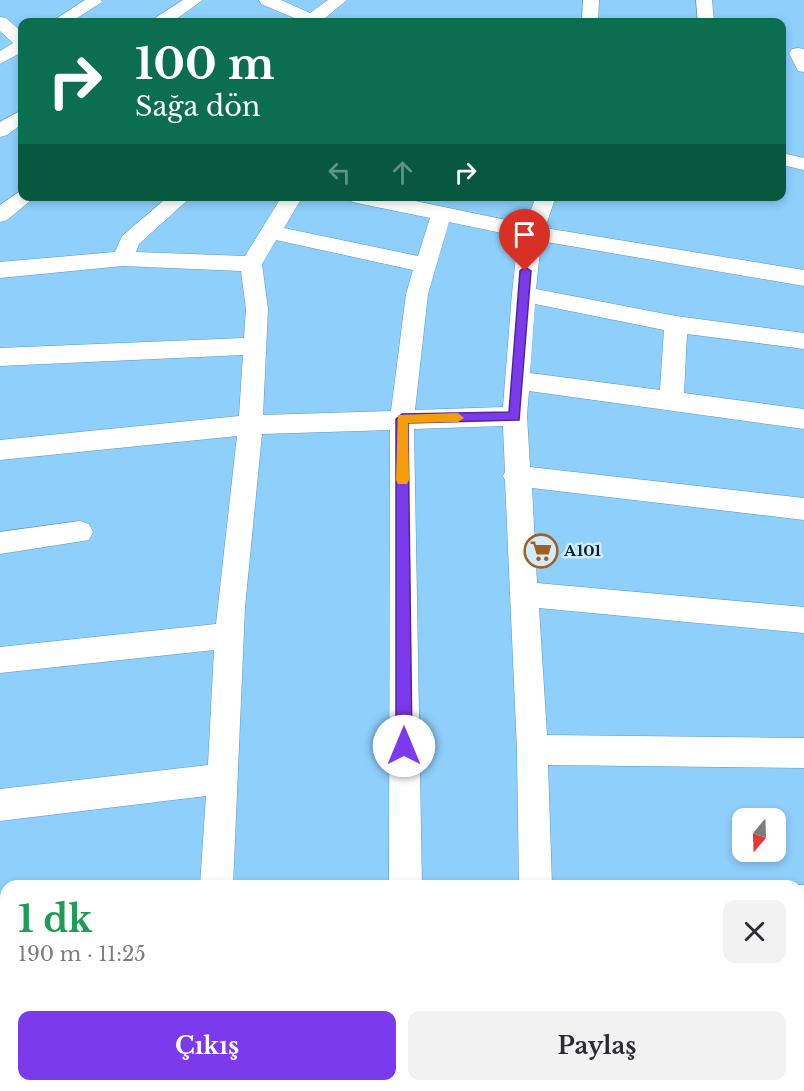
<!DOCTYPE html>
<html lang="tr">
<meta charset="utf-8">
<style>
body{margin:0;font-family:"Libre Baskerville",serif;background:#f2f2f3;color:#2b2b33;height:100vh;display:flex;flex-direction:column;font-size:22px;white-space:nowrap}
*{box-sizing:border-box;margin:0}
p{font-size:20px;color:#7c7c81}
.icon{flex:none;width:33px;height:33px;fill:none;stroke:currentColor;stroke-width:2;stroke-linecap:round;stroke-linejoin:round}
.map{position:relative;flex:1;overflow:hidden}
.drawer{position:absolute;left:0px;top:880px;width:804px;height:212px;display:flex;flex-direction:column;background:#fff;border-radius:18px 18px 0 0;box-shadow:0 3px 9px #0003}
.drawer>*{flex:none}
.banner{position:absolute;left:18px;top:18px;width:768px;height:183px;border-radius:12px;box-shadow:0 3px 9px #0003;background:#0b6e4f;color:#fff;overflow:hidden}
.needle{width:39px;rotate:199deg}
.controls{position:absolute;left:732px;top:808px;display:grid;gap:12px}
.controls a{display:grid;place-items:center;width:54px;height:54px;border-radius:12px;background:#fff;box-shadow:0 3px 9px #0003;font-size:30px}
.pin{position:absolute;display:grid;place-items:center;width:51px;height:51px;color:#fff;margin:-62px -26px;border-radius:50% 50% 50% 0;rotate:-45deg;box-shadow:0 0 6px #0007}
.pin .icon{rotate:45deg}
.me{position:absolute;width:66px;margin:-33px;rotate:0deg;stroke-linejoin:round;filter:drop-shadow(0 0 4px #0008)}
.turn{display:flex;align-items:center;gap:21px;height:126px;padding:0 18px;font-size:27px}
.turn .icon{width:78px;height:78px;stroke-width:2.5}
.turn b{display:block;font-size:42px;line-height:51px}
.lanes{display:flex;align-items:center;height:57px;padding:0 18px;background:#0003;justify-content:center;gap:30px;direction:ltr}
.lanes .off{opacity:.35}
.round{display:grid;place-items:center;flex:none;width:63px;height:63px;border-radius:12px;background:#f2f2f3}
.head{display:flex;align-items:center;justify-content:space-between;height:102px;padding:0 18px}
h1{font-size:36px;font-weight:800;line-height:45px;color:#1e9e55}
.action{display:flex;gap:12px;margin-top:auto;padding:12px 18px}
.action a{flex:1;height:69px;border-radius:12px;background:#7c3aed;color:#fff;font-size:24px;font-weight:800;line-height:69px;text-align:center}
.action a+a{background:#f2f2f3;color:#2b2b33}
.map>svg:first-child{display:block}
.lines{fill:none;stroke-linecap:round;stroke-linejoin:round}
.minor-casing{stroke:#5a9ac5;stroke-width:1}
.minor{fill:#fff;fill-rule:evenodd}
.route{fill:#7c3aed;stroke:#51269a;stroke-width:1.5}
.slow{fill:#f59e0b}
.labels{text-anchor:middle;stroke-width:5;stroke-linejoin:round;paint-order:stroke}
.poi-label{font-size:15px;font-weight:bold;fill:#052031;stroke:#d1ebfd;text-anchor:start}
</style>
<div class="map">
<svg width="804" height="1091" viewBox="0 0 804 1091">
<rect width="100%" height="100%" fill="#8ecffc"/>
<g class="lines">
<g class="minor-casing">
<g id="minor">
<polygon points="85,0 101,0 102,2 71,22 51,22"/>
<polygon points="183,0 203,0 172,22 153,22 155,18"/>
<polygon points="259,0 281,0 310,13 328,0 347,0 324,19 325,22 304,22 261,4"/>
<polygon points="583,0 599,0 598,22 582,22"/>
<polygon points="696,0 712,0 714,22 698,22"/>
<polygon points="0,17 6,18 22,32 22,52 0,64 0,51 13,43 0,31"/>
<polygon points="798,48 804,49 804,72 798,71 789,53 792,49"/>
<polygon points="22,110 22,124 7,135 0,137 0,122"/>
<polygon points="782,153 804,158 804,170 782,165"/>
<polygon points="22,190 22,196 36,196 7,220 0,222 0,205"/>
<path d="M169,196h23l-53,48 -3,8 109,4 37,-60h21l-19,32 134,28 12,-38 -73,-15 -7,-2 -3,-5h44l135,28 10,-28h20l-11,32 259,42v16l-263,-45 -5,48 140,27 128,17v16l-117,-15 -3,59 120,16v20l-275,-38 -2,25 3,51 274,31v22l-272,-32 5,95 267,24v26l-265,-25 8,127 257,3v30l-256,-3 4,121h-33l-2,-136 -12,-270 -2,-4 2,-4 -2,-46 -89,3 8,457h-33l1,-456 -128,4 -17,173 -12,279h-33l6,-90 -206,25v-32l208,-24 6,-115 -214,23v-26l216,-23 21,-188 -237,24v-20l239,-24 4,-61 -243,11v-18l244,-10 2,-29 -5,-38 -118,-5 -123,12v-16l115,-10 7,-16zM449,222l72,15 -4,11 -5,46 -9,113 -88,3 13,-116zM276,240l137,30 -7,24 -15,117 -128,4 5,-106 -6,-45zM535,304l129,26 -4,60 -130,-17z"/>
<polygon points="80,521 89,524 93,532 89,540 0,554 0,532"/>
<polygon points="798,885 804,885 804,919 798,919 798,886 795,886"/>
<rect x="0" y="946" width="6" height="34"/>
<rect x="33" y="1086" width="38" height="5"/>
<polygon points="205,1086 243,1086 244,1091 206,1091"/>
<polygon points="374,1086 412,1086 413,1091 375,1091"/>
<rect x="525" y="1086" width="38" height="5"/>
</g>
</g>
<use href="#minor" class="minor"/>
</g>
<polygon class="route" points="525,267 531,271 519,420 408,423 412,746 410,752 404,754 399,752 396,746 396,419 402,414 509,412 520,271"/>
<polygon class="slow" points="458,413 464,418 458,422 408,423 409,480 407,484 398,484 396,480 398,415"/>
<defs>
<g id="supermarket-ring" transform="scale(1.725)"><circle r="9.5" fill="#d1ebfd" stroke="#9e6025" stroke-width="1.5"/><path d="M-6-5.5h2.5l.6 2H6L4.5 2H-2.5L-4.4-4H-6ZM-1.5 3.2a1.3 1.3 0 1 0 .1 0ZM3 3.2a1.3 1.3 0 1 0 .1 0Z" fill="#9e6025"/></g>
</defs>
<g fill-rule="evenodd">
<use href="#supermarket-ring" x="541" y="551"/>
</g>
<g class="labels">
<g class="poi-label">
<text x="564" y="556">A101</text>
</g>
</g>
</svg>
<div class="controls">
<a><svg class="needle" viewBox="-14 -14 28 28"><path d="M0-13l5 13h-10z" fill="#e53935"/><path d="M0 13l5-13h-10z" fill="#7c7c81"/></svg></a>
</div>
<div class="pin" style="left:525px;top:271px;background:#d93025"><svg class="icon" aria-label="arrive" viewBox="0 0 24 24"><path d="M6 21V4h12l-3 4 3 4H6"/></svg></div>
<svg class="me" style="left:404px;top:746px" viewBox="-20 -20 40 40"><circle r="19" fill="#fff"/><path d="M0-13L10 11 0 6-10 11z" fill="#7c3aed"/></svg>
<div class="banner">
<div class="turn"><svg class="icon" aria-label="right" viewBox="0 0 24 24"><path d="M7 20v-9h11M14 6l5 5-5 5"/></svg><div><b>100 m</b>Sağa dön</div></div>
<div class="lanes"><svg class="icon off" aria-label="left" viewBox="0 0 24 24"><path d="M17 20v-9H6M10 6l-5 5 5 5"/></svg><svg class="icon off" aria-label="ahead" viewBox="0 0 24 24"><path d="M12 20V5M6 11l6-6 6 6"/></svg><svg class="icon" aria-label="right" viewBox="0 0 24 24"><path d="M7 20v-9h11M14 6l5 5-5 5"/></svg></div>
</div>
<section class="drawer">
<div class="head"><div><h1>1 dk</h1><p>190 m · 11:25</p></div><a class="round"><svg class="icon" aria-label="close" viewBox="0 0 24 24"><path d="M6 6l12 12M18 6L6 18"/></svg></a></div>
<div class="action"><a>Çıkış</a><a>Paylaş</a></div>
</section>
</div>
